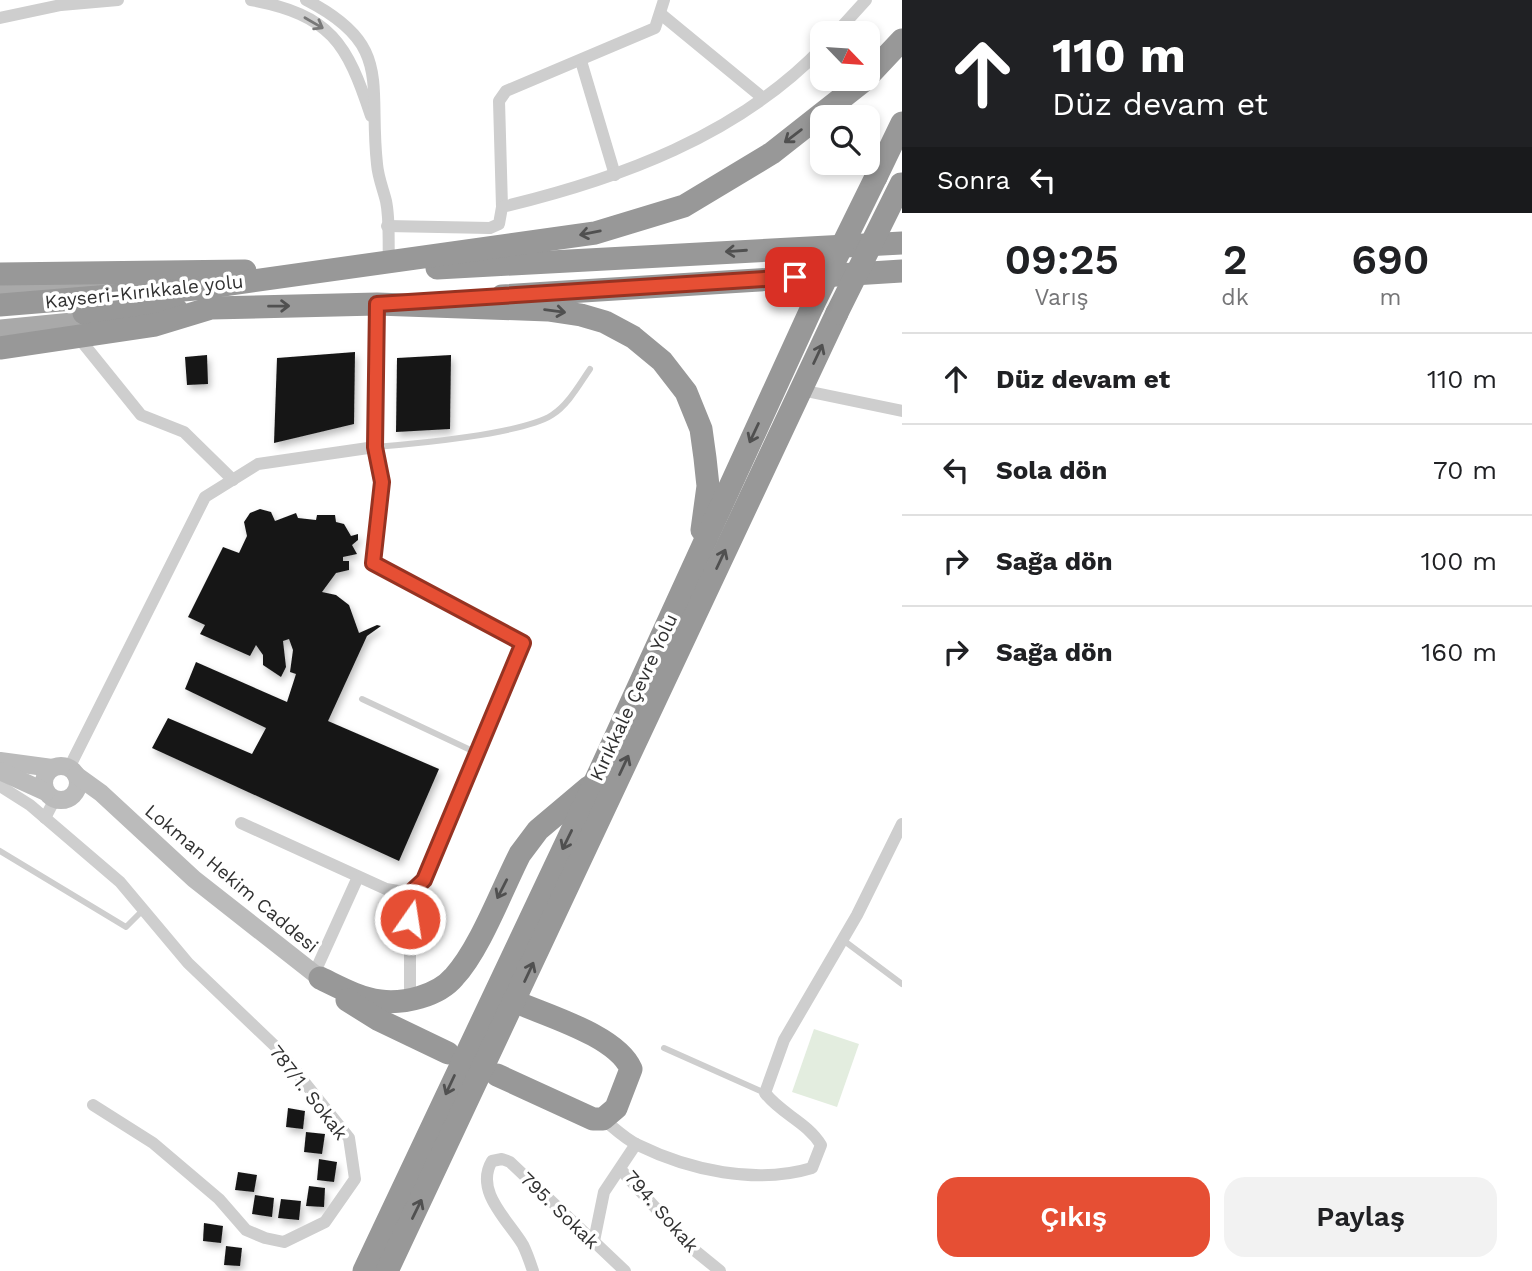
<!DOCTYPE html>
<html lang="tr">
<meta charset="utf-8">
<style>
body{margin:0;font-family:"Work Sans",sans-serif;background:#f2f2f2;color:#202124;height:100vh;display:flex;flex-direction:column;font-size:26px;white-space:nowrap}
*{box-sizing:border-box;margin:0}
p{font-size:23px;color:#757577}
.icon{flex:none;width:38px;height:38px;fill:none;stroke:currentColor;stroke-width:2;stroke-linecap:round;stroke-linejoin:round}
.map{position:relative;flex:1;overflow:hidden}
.drawer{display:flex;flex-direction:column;background:#fff;width:630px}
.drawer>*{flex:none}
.banner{background:#202124;color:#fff;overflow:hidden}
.needle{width:46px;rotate:115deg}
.fabs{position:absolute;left:810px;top:21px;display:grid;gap:14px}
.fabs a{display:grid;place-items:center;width:70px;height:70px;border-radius:14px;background:#fff;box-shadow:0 4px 10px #0003;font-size:35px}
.pin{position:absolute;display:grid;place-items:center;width:60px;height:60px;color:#fff;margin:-30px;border-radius:14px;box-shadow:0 4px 10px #0006}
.me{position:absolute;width:77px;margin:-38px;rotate:13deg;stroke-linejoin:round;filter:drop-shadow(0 0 5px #0008)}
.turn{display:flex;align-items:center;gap:24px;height:147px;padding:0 35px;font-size:32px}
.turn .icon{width:91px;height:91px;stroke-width:2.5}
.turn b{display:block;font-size:49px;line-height:60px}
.then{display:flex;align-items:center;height:66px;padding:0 35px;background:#0003;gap:14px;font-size:26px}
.eta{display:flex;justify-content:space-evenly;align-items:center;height:119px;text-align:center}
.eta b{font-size:42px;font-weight:600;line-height:49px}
.action{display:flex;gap:14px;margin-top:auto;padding:14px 35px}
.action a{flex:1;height:80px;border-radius:21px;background:#e64f34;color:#fff;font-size:28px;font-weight:600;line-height:80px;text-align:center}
.action a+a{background:#f2f2f2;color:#202124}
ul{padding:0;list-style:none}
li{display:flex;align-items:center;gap:21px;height:91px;padding:0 35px;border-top:2px solid #e0e0e0}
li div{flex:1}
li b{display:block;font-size:26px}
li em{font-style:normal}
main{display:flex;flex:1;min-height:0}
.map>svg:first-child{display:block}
.green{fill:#e3eddf}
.building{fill:#181818;filter:url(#shadow)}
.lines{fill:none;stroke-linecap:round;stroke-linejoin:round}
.lane{stroke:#cecece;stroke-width:6}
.street{stroke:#cecece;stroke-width:12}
.secondary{stroke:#bbb;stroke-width:18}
.primary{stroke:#a9a9a9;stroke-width:19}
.highway{stroke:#989898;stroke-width:23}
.highway-bridge{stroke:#989898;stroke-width:23}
.oneway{stroke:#787878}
.oneway2{stroke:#505050}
.route-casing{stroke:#963322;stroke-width:18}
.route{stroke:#e64f34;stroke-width:12}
.labels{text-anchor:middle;stroke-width:7;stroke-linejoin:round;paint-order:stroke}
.street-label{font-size:19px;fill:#313131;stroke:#fff}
</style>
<main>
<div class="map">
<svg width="902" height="1271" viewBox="0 0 902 1271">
<defs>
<filter id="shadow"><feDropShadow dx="2.5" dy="4.5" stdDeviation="3.5" flood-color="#0004"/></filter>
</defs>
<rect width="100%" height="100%" fill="#fff"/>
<polygon class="green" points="814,1029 859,1044 837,1107 792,1092"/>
<g class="building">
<polygon points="355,352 354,424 274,443 277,358"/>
<polygon points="207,355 208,384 187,385 185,357"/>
<polygon points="451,355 450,429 396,432 397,358"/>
<polygon points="260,509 271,512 275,521 296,513 298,518 316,520 317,515 335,515 336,522 344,524 351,536 358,534 358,540 352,545 357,554 343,557 343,561 349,561 349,570 336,573 322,592 336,595 349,605 359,633 377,625 381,626 367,636 328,721 439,769 399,861 152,748 168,718 252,754 266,728 185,689 196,662 287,702 296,674 290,672 293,650 289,639 283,641 286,667 281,677 263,665 263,655 256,645 250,656 200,634 205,625 188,617 223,547 239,553 247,536 244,522 250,513"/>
<polygon points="288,1108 305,1111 303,1129 286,1127"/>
<polygon points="306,1132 325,1134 322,1154 304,1152"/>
<polygon points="319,1159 337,1162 334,1182 317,1180"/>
<polygon points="238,1172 257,1175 254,1192 235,1190"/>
<polygon points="309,1186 325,1188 324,1207 306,1206"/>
<polygon points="255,1195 274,1198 272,1217 252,1214"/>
<polygon points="281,1199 301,1201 299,1220 278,1218"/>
<polygon points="204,1223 223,1226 221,1243 203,1241"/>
<polygon points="226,1246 242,1248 240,1266 224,1265"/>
</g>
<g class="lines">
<g class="lane">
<path d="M375,447c38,-3 148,-13 177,-32 16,-10 27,-30 38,-46"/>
<polyline points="362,699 479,754 523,643 373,563"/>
<polyline points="0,851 126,927 144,909"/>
<polyline points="843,940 902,984"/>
<polyline points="664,1048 765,1093"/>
</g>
<g class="street">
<path d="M251,0c80,15 96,43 120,116"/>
<path d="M306,0c88,45 62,83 71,164 1,13 6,25 9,37 4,19 2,40 3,60"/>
<polyline points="662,15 763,98"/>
<polyline points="0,18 61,5 118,0"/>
<polyline points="836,33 866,0"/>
<polyline points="581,61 615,175"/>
<polyline points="502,207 499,101 506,91 655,28 664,0"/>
<path d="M387,226l103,2 9,-4 3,-17c117,-28 235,-71 320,-159"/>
<polyline points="78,337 141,415 184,432 233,480"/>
<polyline points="801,390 902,411"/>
<polyline points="373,563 382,482 375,447 377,304"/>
<polyline points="69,768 205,497 258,464 375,447"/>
<polyline points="0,786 30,805 120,882 188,963 277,1048 349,1138 355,1179 325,1222 284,1242 265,1238 246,1230 219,1199 153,1143 93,1105"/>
<polyline points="45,818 55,799"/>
<polyline points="241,823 386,889 410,893 424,880 479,754"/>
<polyline points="410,893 410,998"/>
<polyline points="314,974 358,877"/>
<path d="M603,1119c11,9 22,20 35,26 51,25 118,40 174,23l9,-23c-14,-23 -40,-31 -56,-52l19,-53 73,-125 45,-91"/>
<polyline points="621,1170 693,1249 720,1271"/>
<polyline points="594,1241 604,1192 636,1144"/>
<path d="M533,1271c-3,-9 -6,-18 -10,-26 -15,-25 -49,-54 -31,-84l10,-2 8,3 115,109"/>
</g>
<g class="secondary">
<polyline points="0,761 52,768"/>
<circle cx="61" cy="783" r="17"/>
<polyline points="0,771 46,792"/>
<polyline points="76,775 101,793 194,879 320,978"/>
</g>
<g class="primary">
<polyline points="0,290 107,283"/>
<polyline points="0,329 103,319"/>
</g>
<g class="highway">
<polyline points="868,76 902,40"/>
<polyline points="876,177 902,123"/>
<polyline points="437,268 902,243"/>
<polyline points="0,274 245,271"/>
<polyline points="502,296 902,271"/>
<polyline points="0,305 195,289 595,233 684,206 772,153 866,79"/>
<polyline points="84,313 176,309"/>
<polyline points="0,348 155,325 211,308 377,304 548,310 581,315 605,322 633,337 662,361 686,392 701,429 705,458 708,486 702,530"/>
<path d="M320,978c19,9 38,20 60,23 24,3 58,-5 74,-24 26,-28 48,-88 66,-123l18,-24 51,-43"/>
<polyline points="347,1000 379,1020 448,1053"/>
<path d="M497,1075l96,44h10l13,-11 15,-39c-14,-33 -83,-53 -115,-67"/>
<polyline points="364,1271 594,784 813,305"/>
<polyline points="387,1271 837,313"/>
</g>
<g class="highway-bridge">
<polyline points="813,305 876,177"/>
<polyline points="837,313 901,184"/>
</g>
</g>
<defs><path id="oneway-shaft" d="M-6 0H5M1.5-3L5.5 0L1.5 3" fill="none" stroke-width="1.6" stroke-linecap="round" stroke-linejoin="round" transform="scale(1.75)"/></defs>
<use class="oneway" href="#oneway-shaft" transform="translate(314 23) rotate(30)"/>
<g class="oneway2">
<use href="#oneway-shaft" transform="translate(793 136) rotate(143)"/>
<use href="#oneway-shaft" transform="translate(590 233) rotate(169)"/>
<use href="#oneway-shaft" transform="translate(736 251) rotate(176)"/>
<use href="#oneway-shaft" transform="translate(279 306) rotate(-1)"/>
<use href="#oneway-shaft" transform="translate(555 311) rotate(7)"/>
<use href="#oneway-shaft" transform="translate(818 354) rotate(-65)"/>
<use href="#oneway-shaft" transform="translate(754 433) rotate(115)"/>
<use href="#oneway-shaft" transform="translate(721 559) rotate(-65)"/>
<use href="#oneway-shaft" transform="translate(624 765) rotate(-65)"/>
<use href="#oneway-shaft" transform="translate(567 840) rotate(116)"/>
<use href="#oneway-shaft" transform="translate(502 889) rotate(117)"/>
<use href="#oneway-shaft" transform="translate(529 972) rotate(-65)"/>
<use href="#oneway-shaft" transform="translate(450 1085) rotate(115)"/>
<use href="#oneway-shaft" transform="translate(417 1209) rotate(-64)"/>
</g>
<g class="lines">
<g class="route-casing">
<polyline id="route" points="410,919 410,893 424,880 523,643 373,563 382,482 375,447 377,304 795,277"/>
</g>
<use href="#route" class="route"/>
</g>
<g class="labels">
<g class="street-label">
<text transform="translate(144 291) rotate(-6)" y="7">Kayseri-Kırıkkale yolu</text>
<text transform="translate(633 697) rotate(-65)" y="7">Kırıkkale Çevre Yolu</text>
<text transform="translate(232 878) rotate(40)" y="7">Lokman Hekim Caddesi</text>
<text transform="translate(309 1092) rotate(52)" y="7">787/1. Sokak</text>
<text transform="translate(560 1210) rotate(44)" y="7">795. Sokak</text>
<text transform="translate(662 1211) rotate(49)" y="7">794. Sokak</text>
</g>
</g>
</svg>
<div class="fabs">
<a><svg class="needle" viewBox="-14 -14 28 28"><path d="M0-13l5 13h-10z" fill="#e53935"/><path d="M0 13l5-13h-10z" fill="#757577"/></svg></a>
<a><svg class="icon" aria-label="search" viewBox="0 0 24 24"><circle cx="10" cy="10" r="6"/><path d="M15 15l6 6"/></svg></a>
</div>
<div class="pin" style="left:795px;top:277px;background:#d93025"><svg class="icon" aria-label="arrive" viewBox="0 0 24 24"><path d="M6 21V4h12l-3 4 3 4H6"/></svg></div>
<svg class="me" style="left:410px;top:919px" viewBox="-20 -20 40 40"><circle r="17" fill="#e64f34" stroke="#fff" stroke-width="3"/><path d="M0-11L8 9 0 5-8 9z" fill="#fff"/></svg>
</div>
<section class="drawer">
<div class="banner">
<div class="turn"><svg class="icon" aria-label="ahead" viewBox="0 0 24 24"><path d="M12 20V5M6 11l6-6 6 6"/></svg><div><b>110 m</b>Düz devam et</div></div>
<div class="then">Sonra<svg class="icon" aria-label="left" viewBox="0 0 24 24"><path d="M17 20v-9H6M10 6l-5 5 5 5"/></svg></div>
</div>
<div class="eta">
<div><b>09:25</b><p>Varış</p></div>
<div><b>2</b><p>dk</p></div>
<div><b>690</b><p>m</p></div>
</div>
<ul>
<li><svg class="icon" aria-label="ahead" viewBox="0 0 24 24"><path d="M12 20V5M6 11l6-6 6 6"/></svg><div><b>Düz devam et</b></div><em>110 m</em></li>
<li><svg class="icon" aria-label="left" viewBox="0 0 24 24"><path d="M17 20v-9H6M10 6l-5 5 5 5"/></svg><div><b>Sola dön</b></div><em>70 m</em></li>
<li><svg class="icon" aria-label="right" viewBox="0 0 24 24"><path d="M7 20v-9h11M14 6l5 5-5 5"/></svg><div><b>Sağa dön</b></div><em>100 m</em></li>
<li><svg class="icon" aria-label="right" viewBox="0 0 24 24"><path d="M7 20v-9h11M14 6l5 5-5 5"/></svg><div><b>Sağa dön</b></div><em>160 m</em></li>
</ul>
<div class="action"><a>Çıkış</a><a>Paylaş</a></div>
</section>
</main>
